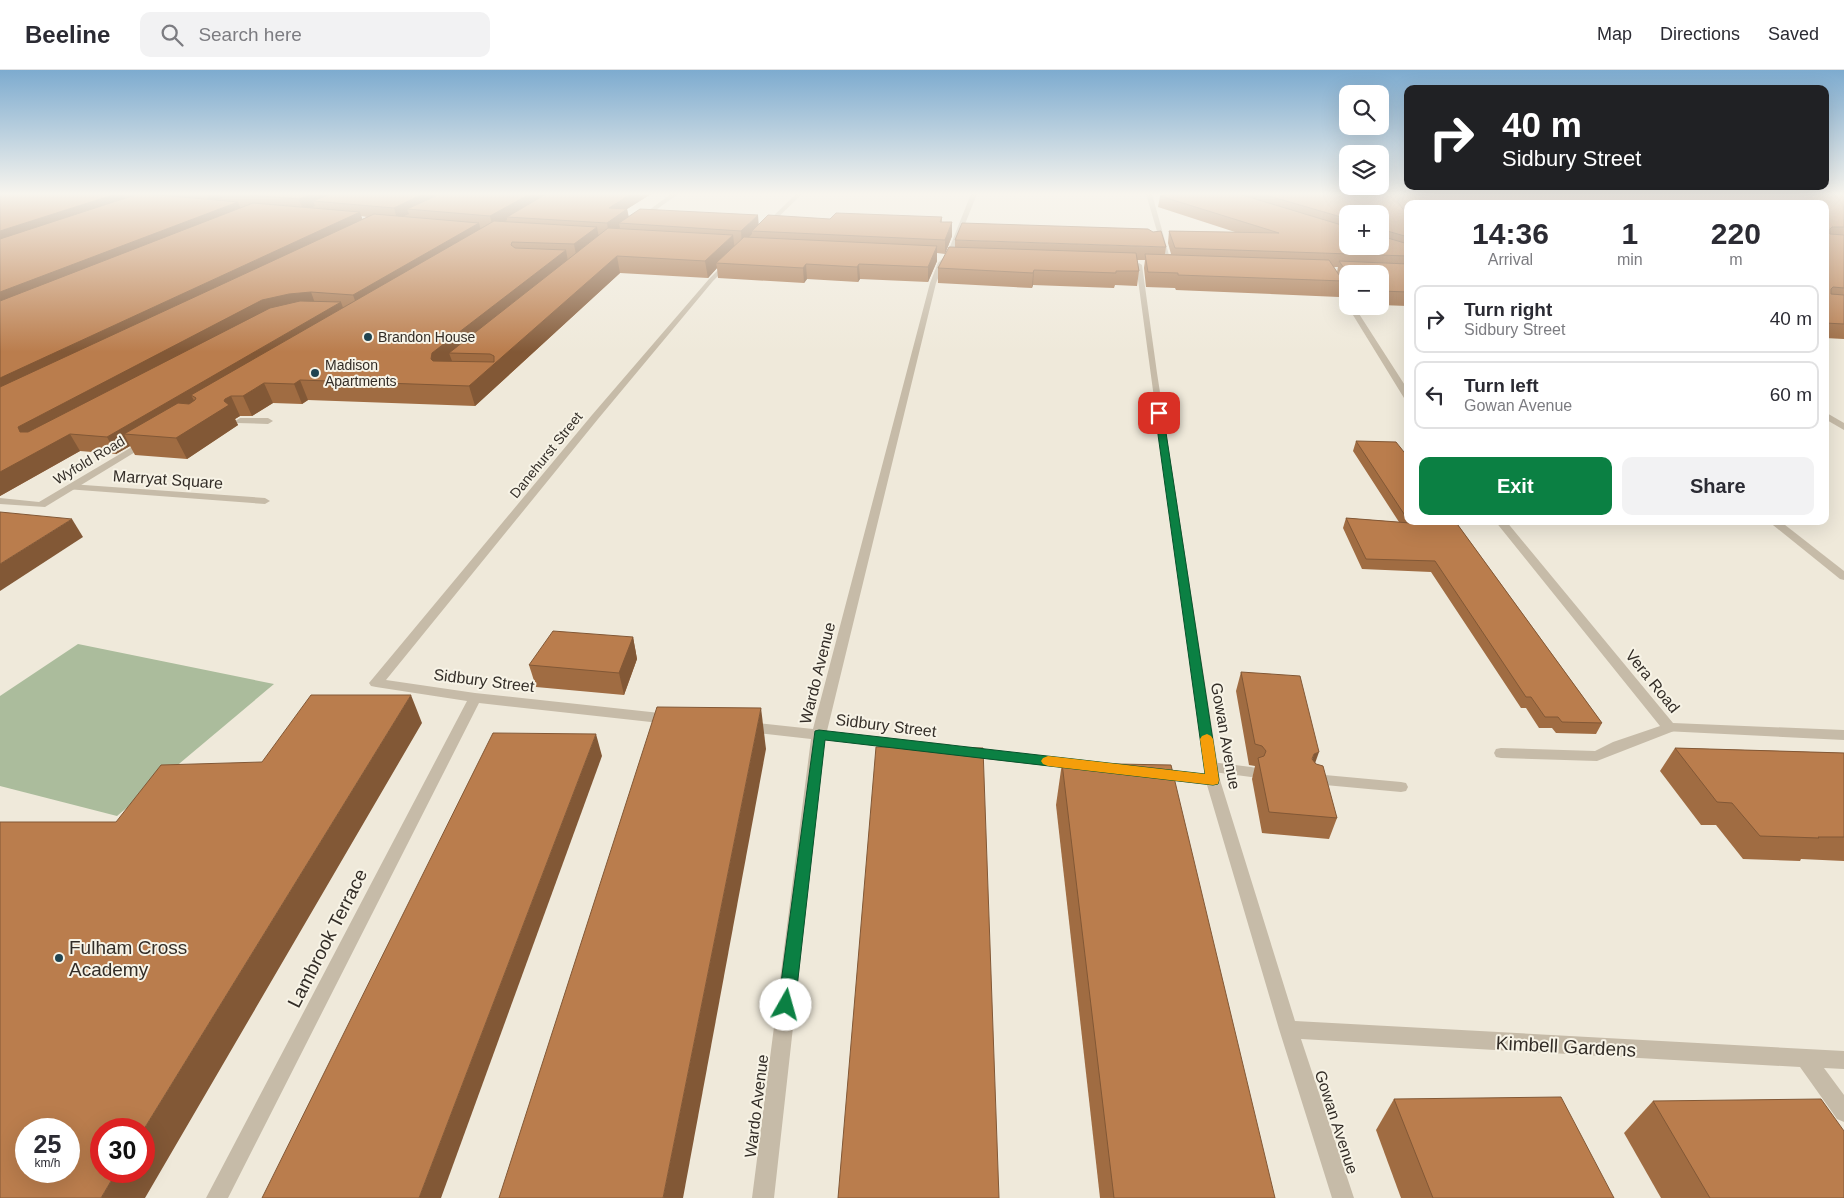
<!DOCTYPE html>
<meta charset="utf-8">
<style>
body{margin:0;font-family:Helvetica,sans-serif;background:#f2f2f3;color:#2b2b33;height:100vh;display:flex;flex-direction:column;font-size:19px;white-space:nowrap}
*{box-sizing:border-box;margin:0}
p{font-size:16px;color:#7c7c81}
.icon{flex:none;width:28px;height:28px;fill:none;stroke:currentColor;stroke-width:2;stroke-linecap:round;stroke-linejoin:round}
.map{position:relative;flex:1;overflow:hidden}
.drawer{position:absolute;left:1404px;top:130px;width:425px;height:325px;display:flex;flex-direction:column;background:#fff;border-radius:10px;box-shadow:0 5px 20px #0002}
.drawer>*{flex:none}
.banner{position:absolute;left:1404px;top:15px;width:425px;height:105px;border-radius:10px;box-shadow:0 5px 20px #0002;background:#202124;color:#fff;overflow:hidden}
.fabs{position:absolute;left:1339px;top:15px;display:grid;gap:10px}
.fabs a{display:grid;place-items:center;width:50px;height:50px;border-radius:10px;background:#fff;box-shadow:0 5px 20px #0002;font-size:25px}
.speed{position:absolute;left:15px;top:1048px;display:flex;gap:10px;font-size:25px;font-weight:700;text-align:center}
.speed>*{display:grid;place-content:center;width:65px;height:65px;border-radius:50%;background:#fff;box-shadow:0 5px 20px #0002;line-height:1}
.speed small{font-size:12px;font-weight:400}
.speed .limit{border:8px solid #d22;background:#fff;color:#111}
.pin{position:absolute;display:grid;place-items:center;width:42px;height:42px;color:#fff;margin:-21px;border-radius:10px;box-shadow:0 2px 8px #0006}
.me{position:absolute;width:55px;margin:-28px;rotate:7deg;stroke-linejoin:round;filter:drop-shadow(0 0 4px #0008)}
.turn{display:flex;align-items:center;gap:18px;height:105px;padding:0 15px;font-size:22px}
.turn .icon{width:65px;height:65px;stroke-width:2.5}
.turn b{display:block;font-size:35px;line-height:42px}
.eta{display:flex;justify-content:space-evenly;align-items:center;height:85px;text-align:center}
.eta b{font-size:30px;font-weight:700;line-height:35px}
.button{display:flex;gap:10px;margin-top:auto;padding:10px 15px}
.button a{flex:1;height:58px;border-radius:10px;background:#0b8043;color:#fff;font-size:20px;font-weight:700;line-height:58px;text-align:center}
.button a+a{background:#f2f2f3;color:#2b2b33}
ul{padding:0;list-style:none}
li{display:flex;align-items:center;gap:15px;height:68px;margin:0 10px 8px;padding:0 5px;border:2px solid #e1e1e2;border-radius:10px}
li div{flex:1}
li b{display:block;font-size:19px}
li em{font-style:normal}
header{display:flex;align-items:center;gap:30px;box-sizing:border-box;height:70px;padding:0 25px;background:#fff;border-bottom:1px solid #e1e1e2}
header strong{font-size:24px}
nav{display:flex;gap:28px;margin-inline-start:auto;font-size:18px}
.search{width:350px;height:45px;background:#f2f2f3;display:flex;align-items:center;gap:12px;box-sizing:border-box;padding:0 18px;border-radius:10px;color:#7c7c81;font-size:19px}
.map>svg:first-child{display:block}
.green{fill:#abbc9c}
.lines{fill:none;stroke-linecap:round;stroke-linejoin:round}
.service{fill:#c6bba8;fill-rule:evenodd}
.minor{fill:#c6bba8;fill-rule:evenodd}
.wall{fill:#a06c42;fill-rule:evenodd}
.shaded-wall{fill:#825836}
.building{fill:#ba7d4d;stroke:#825836;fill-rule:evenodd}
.route{fill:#0b8043;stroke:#07532c}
.slow{fill:#f59e0b}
.poi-dot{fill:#214450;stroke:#f7f3e6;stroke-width:2}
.labels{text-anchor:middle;stroke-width:4;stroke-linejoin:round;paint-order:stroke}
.far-poi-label{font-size:14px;fill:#332d27;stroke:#f7f3e6;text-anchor:start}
.far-street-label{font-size:14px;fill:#332d27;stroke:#f7f3e6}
.street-label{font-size:16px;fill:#332d27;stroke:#f7f3e6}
.near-street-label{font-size:19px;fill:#332d27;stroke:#f7f3e6}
.near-poi-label{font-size:19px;fill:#332d27;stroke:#f7f3e6;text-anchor:start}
</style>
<header>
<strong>Beeline</strong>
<div class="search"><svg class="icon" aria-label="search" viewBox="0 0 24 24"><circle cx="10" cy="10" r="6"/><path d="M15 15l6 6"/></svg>Search here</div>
<nav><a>Map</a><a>Directions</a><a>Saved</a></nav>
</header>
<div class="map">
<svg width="1844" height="1128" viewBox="0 0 1844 1128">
<rect width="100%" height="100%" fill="#efe9da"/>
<polygon class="green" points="78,574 274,614 117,746 0,716 0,626"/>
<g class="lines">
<g class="service">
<polygon points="240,348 268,348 273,351 268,354 237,353 235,351"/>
<polygon points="70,414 265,428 270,431 265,434 66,419 65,417"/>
<polygon points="1669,653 1674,655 1676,658 1674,661 1597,691 1501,688 1496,687 1494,683 1496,679 1501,678 1595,681 1613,672"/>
<polygon points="1211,692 1251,697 1256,698 1258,702 1256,706 1251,707 1206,701 1204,697 1206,693"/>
<polygon points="1314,704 1401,712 1406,713 1408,717 1406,721 1401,722 1314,714 1309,713 1307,709 1309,705"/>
</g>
<g class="minor">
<polygon points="671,124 678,124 642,150 638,150 638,148"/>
<polygon points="796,124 802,124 767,158 763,158 763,156"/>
<polygon points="971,124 977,124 953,184 944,194 936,213 827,661 947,674 952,675 954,679 952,683 947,684 825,670 774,1128 752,1128 811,669 749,662 744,660 742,657 744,654 749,652 813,659 930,213 938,193 947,184"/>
<polygon points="1146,124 1152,124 1172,196 1167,195"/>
<polygon points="727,191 732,192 713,211 598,349 386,610 475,623 669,644 674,646 676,649 674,652 669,654 479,633 228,1128 206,1128 467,631 376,617 371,616 369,613 592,345 709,209"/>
<polygon points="1139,193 1142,195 1157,303 1220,710 1295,951 1844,981 1844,999 1824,998 1844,1025 1844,1052 1837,1049 1800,997 1301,969 1354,1128 1332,1128 1279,959 1207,715 1158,709 1153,708 1151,704 1153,700 1158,699 1205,704 1136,195"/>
<polygon points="1330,205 1335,206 1348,226 1348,236 1354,236 1408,320 1408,330 1404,328 1329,206"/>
<polygon points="1825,342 1844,353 1844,360 1825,349"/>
<polygon points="147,368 150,369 150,373 45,437 0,434 0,428 39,432"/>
<polygon points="1495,451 1506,451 1673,653 1844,660 1844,670 1664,661"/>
<polygon points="1768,451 1780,451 1844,501 1844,510 1840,509"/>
<polygon points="967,677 1084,690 1089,691 1091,695 1089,699 1084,700 967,687 962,686 960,682 962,678"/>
</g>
</g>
<g class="wall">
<path d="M0,124h156l-2,1h8l-1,-1h490l-24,15 2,8 129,7 72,-5 112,-2v5l10,14 -7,18 -8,-1v8l-9,21 -68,-3 -2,3 -51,-3 -3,4 -86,-5 -1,-10 -9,10 -88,-5 -145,133 -167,-6 -6,4 -29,-1 -21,13h-12l-5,3 3,6 -51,34 -52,-4 -5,-9 -14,8 -36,-3 -80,45zM361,146l6,1 -5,2z"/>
<path d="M1169,124h675v145l-19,-1v-134h-417v102l-28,-1v-31h-32v19l-6,-8 -3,12 -163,-7 -1,-2 -29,-1 -2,-19 1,-8h-8l2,11 -2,15 -22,-1 -1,3 -81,-3 -1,3 -94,-5v-15l17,-21v-7l211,7 -1,7h6l-3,-11 1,-12 66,1 -77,-25 2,-11zM1348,144l32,32h-32zM1334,197h4l-1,5z"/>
<polygon points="1356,371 1408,387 1408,451 1455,451 1602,653 1596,664 1556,663 1552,658 1539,658 1526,638 1521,638 1431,502 1362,499 1343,458 1346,448 1399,452 1353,381"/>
<polygon points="633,567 637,589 624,625 536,617 529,595"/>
<polygon points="1241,602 1315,694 1337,748 1329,769 1262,763 1252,709 1255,696 1249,695 1236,621"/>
<polygon points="1675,678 1844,683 1844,791 1801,789 1800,791 1743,789 1716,755 1701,755 1660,701"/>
<polygon points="1062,693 1275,1128 1100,1128 1056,735"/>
<polygon points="1394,1029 1614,1128 1401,1128 1376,1060"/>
<polygon points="1653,1031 1844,1128 1661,1128 1624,1063"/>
</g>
<g class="shaded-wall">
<polygon points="116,124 123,124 127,134 0,176 0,161"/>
<polygon points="206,124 220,124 222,128 209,133"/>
<polygon points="312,124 343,124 313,131 315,136 303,141 299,129"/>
<polygon points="423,124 450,124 407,139 409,144 397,149 394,138"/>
<polygon points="530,124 553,124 507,147 507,150 493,158 490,146"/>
<polygon points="631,124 651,124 627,139 629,151 619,153 620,158 609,165 607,153 609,138"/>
<polygon points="1401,127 1398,138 1394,140 1397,129"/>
<polygon points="238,132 243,144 0,239 0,222"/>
<polygon points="360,142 364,154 0,328 0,308"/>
<polygon points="758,145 759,158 752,161 752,164 742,174 741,161"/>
<polygon points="952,152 952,166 945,184 945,170"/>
<polygon points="479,153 482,165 358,239 353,225"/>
<polygon points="597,157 600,173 577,190 574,174"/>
<polygon points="1384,160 1381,172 1380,163"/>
<polygon points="733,165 735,181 716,193 717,198 708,208 705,191"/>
<polygon points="937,176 937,191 928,212 928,197"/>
<polygon points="566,180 569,197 449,283 452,291 438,303 431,289 432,283"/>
<polygon points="617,186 620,203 475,336 469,316"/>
<polygon points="806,194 807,209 804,213 803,198"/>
<polygon points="859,194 860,209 858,212 857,197"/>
<polygon points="1034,200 1033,215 1032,218 1033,203"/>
<polygon points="311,222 316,236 30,378 20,362 18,357 262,230 289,224"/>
<polygon points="341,232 346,246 196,328 191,325 197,336 124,364 130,376 116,384 107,367"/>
<polygon points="300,310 308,330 302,334 294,314"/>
<polygon points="264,313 273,333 252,346 243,326"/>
<polygon points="231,326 240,346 235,349 238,355 187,389 176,368 224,331 225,329"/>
<polygon points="70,364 80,381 0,426 0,402"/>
<polygon points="72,449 83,467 0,521 0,494"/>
<polygon points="633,567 637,589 624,625 619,603"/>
<polygon points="411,625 422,653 145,1128 101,1128 117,1101 144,1101 144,1059"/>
<polygon points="761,638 766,679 683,1128 663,1128"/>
<polygon points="596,664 602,686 441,1128 419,1128"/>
<polygon points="1319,682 1312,702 1305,710 1314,684"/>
</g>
<g class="building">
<polygon points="0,124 116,124 0,161"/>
<polygon points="138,124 148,124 238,132 0,222 0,169"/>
<polygon points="236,124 312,124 299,129"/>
<polygon points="330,124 423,124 394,138 313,131"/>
<polygon points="440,124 530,124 490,146 407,139"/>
<polygon points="546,124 631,124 609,138 627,139 607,153 507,147"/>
<polygon points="1169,124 1239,124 1348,157 1348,176 1380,176 1380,164 1381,166 1408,174 1408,186 1175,178 1169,161 1279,163 1160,126"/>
<polygon points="1262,124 1844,124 1844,157 1832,157 1830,159 1830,164 1844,165 1844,218 1833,217 1831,219 1831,224 1844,225 1844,254 1825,253 1825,134 1408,134 1401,127 1397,129 1397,131 1408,146 1408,167 1384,160 1380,163 1380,144 1348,144 1348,149"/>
<polygon points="253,133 360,142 0,308 0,231"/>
<polygon points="640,139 758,145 741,161 619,153"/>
<polygon points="836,143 942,147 940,152 952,152 945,170 752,161 768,145 830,149"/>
<polygon points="374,144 479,153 353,225 311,222 289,224 262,230 18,357 20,362 28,362 270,238 300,231 341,232 107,367 70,364 0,402 0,317"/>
<polygon points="494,151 597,157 574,174 512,172 511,175 515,178 566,180 432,283 431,289 433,291 494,292 494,286 490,284 449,283 608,158 733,165 705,191 617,186 469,316 300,310 294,314 264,313 243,326 231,326 225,329 224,331 229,335 176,368 124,364 178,333 189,334 195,330 196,328 191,325"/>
<polygon points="962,153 1148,159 1153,162 1161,161 1166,177 955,170"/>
<polygon points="744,167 937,176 928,197 859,194 857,197 806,194 803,198 716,193"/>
<polygon points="949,177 1136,183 1139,201 1116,201 1116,203 1034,200 1033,203 938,198"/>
<polygon points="1145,184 1329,190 1343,211 1178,205 1178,203 1148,202"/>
<polygon points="1339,191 1408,194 1408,222 1380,221 1380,204 1348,204"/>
<polygon points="1356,371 1396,372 1408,387 1408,450"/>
<polygon points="0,442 72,449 0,494"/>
<polygon points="1346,448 1410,453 1409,451 1455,451 1602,653 1562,652 1558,647 1545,647 1531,627 1526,627 1435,491 1366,489"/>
<polygon points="553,561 633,567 619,603 529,595"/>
<polygon points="1241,602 1300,606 1319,682 1314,684 1312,689 1316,694 1323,696 1337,748 1269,742 1258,688 1264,686 1266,681 1262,676 1255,674"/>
<path d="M311,625h100l-267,434h-43v42h16l-16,27h-101v-376h116l45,-57 101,-3zM26,1059h43v42h-43z"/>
<polygon points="657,637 761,638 663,1128 499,1128"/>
<polygon points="493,663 596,664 419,1128 262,1128"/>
<polygon points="876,677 983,678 999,1128 838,1128"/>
<polygon points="1675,678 1844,683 1844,767 1818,767 1819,768 1760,766 1732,733 1717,732"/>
<polygon points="1062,693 1171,695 1275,1128 1114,1128"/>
<polygon points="1561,1027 1614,1128 1433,1128 1394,1029"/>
<polygon points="1821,1029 1844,1061 1844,1128 1710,1128 1653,1031"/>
</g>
<linearGradient id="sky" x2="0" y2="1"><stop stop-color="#7dabcf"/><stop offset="0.44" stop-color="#f8f5ee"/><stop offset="1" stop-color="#f8f5ee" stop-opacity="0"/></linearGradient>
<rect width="1844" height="282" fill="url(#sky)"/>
<polygon class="route" points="1159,340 1163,343 1219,710 1218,714 1213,715 825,670 795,935 792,940 786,942 780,940 778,935 815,661 819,660 1205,704 1155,343"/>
<polygon class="slow" points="1207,664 1211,666 1213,669 1219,710 1218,714 1213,715 1048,696 1043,694 1041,691 1043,688 1048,686 1205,704 1200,669 1202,666"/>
<g class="poi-dot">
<circle cx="368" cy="267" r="5"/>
<circle cx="315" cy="303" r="5"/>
<circle cx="59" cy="888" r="5"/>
</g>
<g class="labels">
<g class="far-poi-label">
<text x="378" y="272">Brandon House</text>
<text x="325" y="300">Madison<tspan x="325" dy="16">Apartments</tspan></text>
</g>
<g class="far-street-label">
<text transform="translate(546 385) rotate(-51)" y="5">Danehurst Street</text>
<text transform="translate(89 390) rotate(-31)" y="5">Wyfold Road</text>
</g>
<g class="street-label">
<text transform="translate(168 409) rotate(4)" y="6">Marryat Square</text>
<text transform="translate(817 603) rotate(-76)" y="6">Wardo Avenue</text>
<text transform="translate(484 610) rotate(7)" y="6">Sidbury Street</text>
<text transform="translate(1653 611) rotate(51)" y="6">Vera Road</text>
<text transform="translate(886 655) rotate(7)" y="6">Sidbury Street</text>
<text transform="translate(1226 666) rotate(80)" y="6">Gowan Avenue</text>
<text transform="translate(756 1036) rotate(-83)" y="6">Wardo Avenue</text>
<text transform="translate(1337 1052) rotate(72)" y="6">Gowan Avenue</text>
</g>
<g class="near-street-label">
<text transform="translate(327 868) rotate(-63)" y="7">Lambrook Terrace</text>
<text transform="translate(1566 976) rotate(3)" y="7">Kimbell Gardens</text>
</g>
<g class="near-poi-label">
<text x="69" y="884">Fulham Cross<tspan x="69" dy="22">Academy</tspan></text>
</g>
</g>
</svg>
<div class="fabs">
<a><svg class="icon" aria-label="search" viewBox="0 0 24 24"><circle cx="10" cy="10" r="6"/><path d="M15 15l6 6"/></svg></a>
<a><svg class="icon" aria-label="layers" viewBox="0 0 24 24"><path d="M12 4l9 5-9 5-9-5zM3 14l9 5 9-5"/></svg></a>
<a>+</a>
<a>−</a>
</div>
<div class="speed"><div>25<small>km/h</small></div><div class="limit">30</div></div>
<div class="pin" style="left:1159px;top:343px;background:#d93025"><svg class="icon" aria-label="arrive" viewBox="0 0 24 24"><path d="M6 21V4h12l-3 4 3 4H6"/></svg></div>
<svg class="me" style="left:786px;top:935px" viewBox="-20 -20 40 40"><circle r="19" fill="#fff"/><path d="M0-13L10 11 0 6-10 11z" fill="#0b8043"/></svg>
<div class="banner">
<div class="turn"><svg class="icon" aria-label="right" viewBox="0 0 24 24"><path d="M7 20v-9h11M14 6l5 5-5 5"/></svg><div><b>40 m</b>Sidbury Street</div></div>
</div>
<section class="drawer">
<div class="eta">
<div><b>14:36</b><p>Arrival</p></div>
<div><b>1</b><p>min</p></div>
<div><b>220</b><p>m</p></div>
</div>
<ul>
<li><svg class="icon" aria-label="right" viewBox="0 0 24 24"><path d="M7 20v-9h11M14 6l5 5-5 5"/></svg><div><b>Turn right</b><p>Sidbury Street</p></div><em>40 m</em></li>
<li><svg class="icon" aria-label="left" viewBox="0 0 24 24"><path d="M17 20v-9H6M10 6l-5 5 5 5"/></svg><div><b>Turn left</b><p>Gowan Avenue</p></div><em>60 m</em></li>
</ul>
<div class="button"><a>Exit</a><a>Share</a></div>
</section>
</div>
